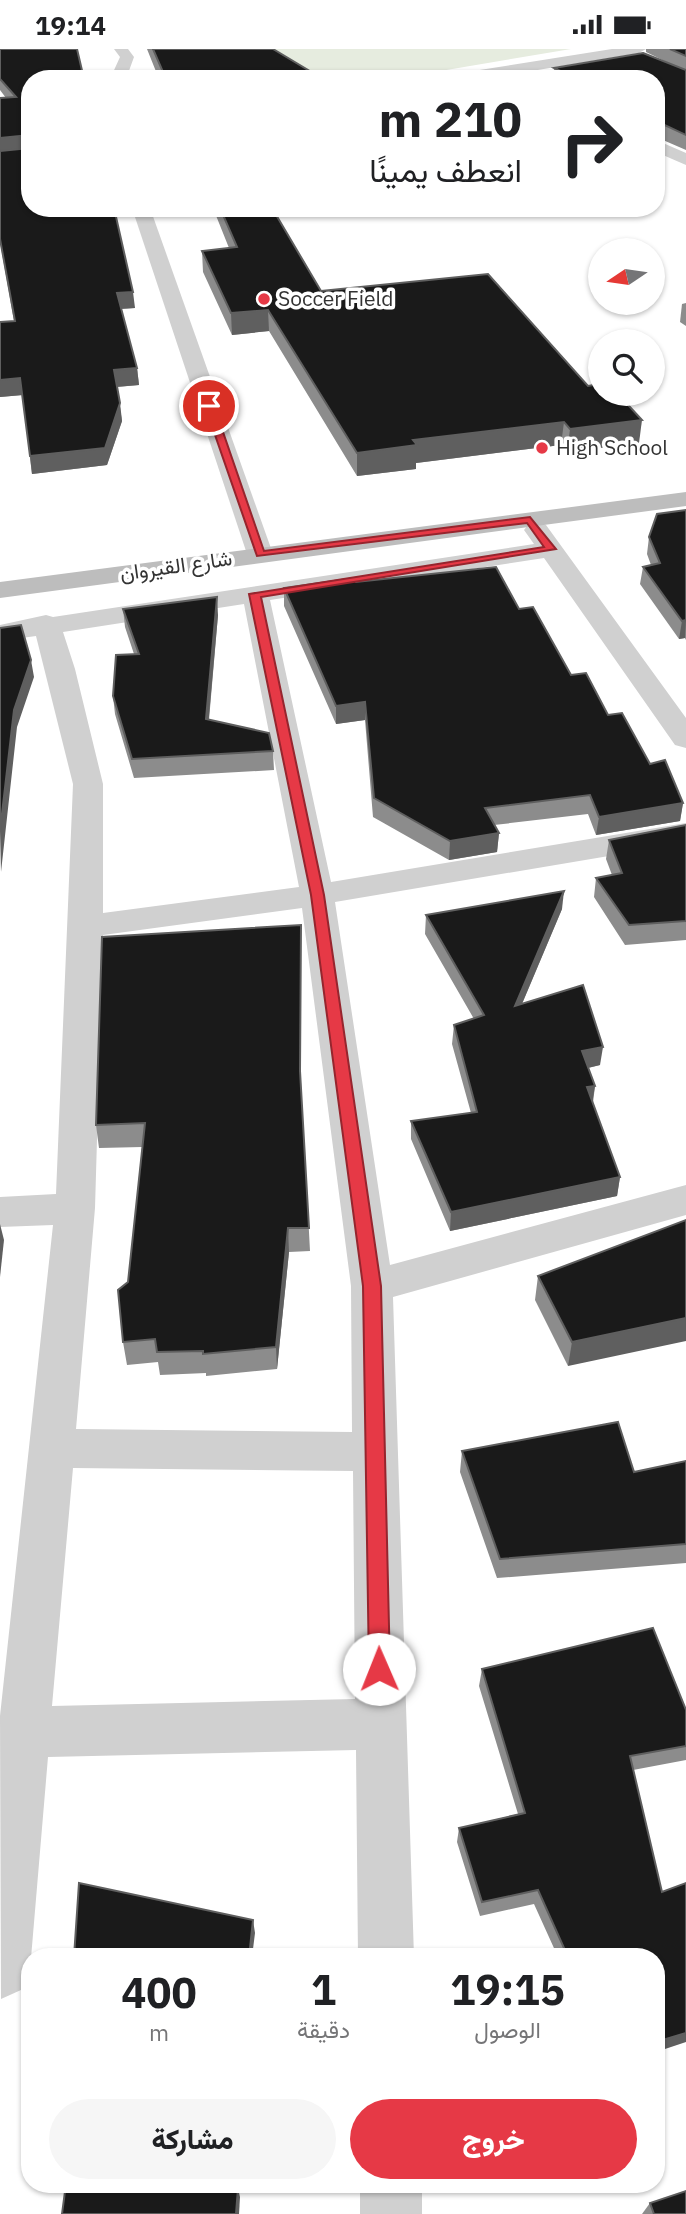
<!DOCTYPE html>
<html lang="ar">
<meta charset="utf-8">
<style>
body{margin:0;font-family:"IBM Plex Sans",Vazirmatn,sans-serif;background:#f6f6f6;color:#202124;direction:rtl;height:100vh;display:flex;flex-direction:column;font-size:26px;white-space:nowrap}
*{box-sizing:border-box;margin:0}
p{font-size:23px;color:#757577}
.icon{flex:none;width:38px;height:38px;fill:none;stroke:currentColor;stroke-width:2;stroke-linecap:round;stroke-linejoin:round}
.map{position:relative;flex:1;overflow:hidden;direction:ltr}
.details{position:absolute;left:21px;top:1899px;width:644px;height:245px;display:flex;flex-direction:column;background:#fff;border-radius:28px;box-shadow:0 2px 5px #0004;direction:rtl}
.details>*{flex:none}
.hud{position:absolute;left:21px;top:21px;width:644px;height:147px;border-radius:28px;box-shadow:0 2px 5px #0004;direction:rtl;background:#fff;color:#202124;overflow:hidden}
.needle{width:46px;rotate:257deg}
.buttons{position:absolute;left:588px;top:189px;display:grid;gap:14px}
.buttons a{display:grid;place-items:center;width:77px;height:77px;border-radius:50%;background:#fff;box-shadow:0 2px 5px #0004;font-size:35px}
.pin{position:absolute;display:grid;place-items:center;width:60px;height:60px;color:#fff;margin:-30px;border:4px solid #fff;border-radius:50%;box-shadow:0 2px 7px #0007}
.me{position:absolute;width:77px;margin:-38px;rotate:359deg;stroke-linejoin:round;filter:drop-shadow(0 0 5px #0008)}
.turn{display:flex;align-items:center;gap:24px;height:147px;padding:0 28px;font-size:32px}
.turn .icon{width:91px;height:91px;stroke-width:2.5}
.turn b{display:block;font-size:49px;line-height:60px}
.eta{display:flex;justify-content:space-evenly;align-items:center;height:119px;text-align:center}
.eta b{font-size:42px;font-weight:800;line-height:49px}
.primary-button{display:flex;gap:14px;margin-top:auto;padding:14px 28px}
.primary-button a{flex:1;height:80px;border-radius:42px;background:#e63946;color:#fff;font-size:28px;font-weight:800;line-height:80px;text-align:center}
.primary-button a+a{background:#f6f6f6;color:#202124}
.status{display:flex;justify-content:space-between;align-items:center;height:49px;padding:0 35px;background:#fff;direction:ltr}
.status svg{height:19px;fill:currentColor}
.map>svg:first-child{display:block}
.green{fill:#e6ecdf}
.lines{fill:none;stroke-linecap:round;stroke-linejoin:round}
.minor{fill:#d0d0d0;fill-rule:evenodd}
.secondary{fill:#bdbdbd;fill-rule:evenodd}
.wall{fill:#8c8c8c}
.shaded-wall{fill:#5f5f5f}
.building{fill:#1a1a1a;stroke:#5f5f5f;stroke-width:2}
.route{fill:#e63946;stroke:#96252e;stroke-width:2}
.poi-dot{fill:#e63946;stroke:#fff;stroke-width:2.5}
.labels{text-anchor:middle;stroke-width:7;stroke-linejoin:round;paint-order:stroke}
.far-poi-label{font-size:21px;fill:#333;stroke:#fff;text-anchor:start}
.far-street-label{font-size:21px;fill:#333;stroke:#fff}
</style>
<div class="status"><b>19:14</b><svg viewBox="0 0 49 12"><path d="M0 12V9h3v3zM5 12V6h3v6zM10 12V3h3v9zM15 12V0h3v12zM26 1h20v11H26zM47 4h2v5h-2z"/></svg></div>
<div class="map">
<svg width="686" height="2165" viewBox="0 0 686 2165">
<rect width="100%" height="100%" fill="#fff"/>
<polygon class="green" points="265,0 571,0 393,30 322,30"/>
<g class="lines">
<g class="minor">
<polygon points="114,0 128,0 134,8 126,30 110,30 120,8"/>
<polygon points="612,0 646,0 639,4 484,30 447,30 454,25"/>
<polygon points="656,91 686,104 686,116 656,103"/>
<polygon points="132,159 150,159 273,505 269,510 251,510 247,505"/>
<path d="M537,473l9,3 140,193v30l-11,-3 -131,-187 -274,42 61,282 355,-59v20l-351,59 55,363 296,-80v30l-293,82 21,660h-56l-2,-207 -308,7 -18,213 -9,20 -20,9 -1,-283 53,-491 -53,2v-30l56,-3 17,-410 -37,-148 -36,5v-16l46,-10 7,2 481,-73 -10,-14 4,-5zM244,555l55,283 -196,26v-129l-28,-115 -12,-37zM302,859l49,378 1,146 -276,-3 19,-221 8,-273zM73,1419l280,3 2,228 -303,7z"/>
<rect x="360" y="2135" width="62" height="30"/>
</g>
<polygon class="secondary" points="686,443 686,457 0,549 0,533"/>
</g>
<g class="wall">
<polygon points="0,0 135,259 121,260 137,319 139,336 117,338 122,372 107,416 32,425 22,346 0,348 14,272 0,193 0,49 6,49 0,41"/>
<polygon points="147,0 273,0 323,30 159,30"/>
<polygon points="646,0 686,0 686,101 656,88 656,30 553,30 554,19 679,19 646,3"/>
<polygon points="213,159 272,159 321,242 639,394 567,403 561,396 416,414 416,420 357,427 269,282 232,286 203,223 202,202 229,199"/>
<polygon points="686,254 686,277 680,273 682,255"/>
<polygon points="686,461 686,591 685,589 679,590 640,535 643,518 651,516 647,505 649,488"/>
<polygon points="356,533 519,560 571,626 608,666 683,754 680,772 596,786 588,765 494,776 499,784 497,803 449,811 373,768 365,671 336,675 284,557 284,539"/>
<polygon points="123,560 218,566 209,671 273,702 274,721 134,729 115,665 113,647 134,605 125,578"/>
<polygon points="686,776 686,891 625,896 594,848 596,829 612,826 606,810 609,791"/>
<polygon points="562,860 522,955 600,1016 588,1019 595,1037 593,1054 620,1128 617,1147 450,1182 411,1090 411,1072 471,1064 452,995 454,976 474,970 425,885 426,866"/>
<polygon points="301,876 301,1034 310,1202 289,1203 277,1320 206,1327 206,1324 160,1326 158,1313 127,1316 123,1293 128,1233 142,1098 99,1099 96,1076"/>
<polygon points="686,1171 568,1317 535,1251 538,1227"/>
<polygon points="462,1402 634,1423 686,1412 686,1514 497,1529 460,1423"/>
<polygon points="482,1620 686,1661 686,1711 633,1721 656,1908 558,1908 534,1855 480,1867 457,1793 459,1779 518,1765 479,1637"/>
<polygon points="650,2154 686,2165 642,2165"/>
</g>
<g class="shaded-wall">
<polygon points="30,86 30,100 0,103 0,89"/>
<polygon points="133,243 135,259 118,260 117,244"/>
<polygon points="268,261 269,282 232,286 231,264"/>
<polygon points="137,319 139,336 115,338 114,321"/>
<polygon points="20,329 23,346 0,348 0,331"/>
<polygon points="120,354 122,372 107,416 32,425 30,407"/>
<polygon points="642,371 639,394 567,403 570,380"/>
<polygon points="564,373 561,396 416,414 416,420 357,427 357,404 413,391"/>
<polygon points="217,548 218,566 207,689 206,670"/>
<polygon points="686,571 685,589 679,590 682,572"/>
<polygon points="31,611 34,628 17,678 1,823 0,782 14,661"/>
<polygon points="365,653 365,671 336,675 336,657"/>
<polygon points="683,754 680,772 596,786 599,768"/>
<polygon points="499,784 497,803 449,811 450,792"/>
<polygon points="564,842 562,860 513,976 515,957"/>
<polygon points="301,876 301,1046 300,1022"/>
<polygon points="603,998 600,1016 579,1021 582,1002"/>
<polygon points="595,1037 592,1055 587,1038"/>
<polygon points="620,1128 617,1147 450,1182 451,1163"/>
<polygon points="0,1175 4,1191 0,1228"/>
<polygon points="288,1179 289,1203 277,1320 276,1298"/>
<polygon points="686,1269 686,1292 568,1317 572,1293"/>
<polygon points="253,1871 255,1884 252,1908 249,1908"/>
<polygon points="686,1984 686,1993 656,2003 656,1993"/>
<polygon points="238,2139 240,2148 239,2165 236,2165"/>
</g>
<g class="building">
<polygon points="0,0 77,0 84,30 30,30 30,86 0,89 0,49 16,48 0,30"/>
<polygon points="153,0 273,0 323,30 166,30"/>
<polygon points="670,0 686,0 686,7"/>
<polygon points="643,4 686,21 686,86 656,72 656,30 563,30 556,27 565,24 554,19"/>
<polygon points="30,99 30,159 114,159 133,243 117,244 137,319 114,321 120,354 105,399 30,407 20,329 0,331 0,273 15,272 0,190 0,102"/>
<polygon points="220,159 272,159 321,242 488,225 588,337 600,335 600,345 618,345 642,371 570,380 564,373 413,391 417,396 357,404 268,261 231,264 202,202 237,198"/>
<polygon points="686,461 686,571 682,572 643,518 660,514 649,488 657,465"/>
<polygon points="496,518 519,560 533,558 571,626 586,624 608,666 622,664 650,715 665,711 683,754 599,768 590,746 485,759 499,784 450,792 374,749 365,653 336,657 284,539 354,529 356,533"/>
<polygon points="217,548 206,670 269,684 273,702 132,710 113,647 116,606 139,605 123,560"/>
<polygon points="21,576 31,611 14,661 0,782 0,579"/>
<polygon points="686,776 686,872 629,876 596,829 622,824 609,791"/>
<polygon points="564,842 515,957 583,936 603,998 582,1002 595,1037 587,1038 620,1128 451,1163 411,1072 477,1063 454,976 484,966 426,866"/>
<polygon points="301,876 300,1022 309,1179 288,1179 276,1298 203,1305 203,1302 157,1303 155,1290 123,1293 118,1241 128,1233 145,1074 96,1076 102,888"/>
<polygon points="686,1171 686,1269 572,1293 538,1227"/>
<polygon points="618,1373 634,1423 686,1412 686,1495 500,1510 462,1402"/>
<polygon points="653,1579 686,1661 686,1697 630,1707 662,1843 686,1834 686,1984 656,1993 656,1908 568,1908 538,1841 482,1853 459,1779 525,1764 482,1620"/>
<polygon points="79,1834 253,1871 249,1908 74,1908"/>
<polygon points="66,2135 198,2135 238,2139 236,2165 62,2165"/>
<polygon points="686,2142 686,2165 654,2165 650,2154"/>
</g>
<polygon class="route" points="209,354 214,357 264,502 530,468 556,500 261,548 324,846 381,1237 390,1620 387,1628 379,1630 372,1628 369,1620 363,1237 311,846 249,545 544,498 527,474 257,507 205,357"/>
<g class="poi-dot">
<circle cx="264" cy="250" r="7"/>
<circle cx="542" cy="399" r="7"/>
</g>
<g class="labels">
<g class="far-poi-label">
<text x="278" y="257">Soccer Field</text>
<text x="556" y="406">High School</text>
</g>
<g class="far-street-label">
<text transform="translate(176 517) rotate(-8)" y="7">شارع القيروان</text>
</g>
</g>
</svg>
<div class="buttons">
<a><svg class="needle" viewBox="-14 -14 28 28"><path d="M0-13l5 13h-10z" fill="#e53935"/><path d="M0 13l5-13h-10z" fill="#757577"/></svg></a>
<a><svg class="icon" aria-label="search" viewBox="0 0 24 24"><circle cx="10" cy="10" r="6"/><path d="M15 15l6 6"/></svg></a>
</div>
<div class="pin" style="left:209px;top:357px;background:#d93025"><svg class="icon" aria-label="arrive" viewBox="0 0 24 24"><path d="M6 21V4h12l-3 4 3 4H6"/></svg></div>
<svg class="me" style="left:379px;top:1620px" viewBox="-20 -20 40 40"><circle r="19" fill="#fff"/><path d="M0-13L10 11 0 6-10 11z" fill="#e63946"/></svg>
<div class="hud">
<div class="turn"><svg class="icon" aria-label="right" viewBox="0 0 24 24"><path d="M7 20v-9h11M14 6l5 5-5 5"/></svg><div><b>210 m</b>انعطف يمينًا</div></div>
</div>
<section class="details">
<div class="eta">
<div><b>19:15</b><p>الوصول</p></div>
<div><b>1</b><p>دقيقة</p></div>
<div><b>400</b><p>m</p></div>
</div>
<div class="primary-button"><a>خروج</a><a>مشاركة</a></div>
</section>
</div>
